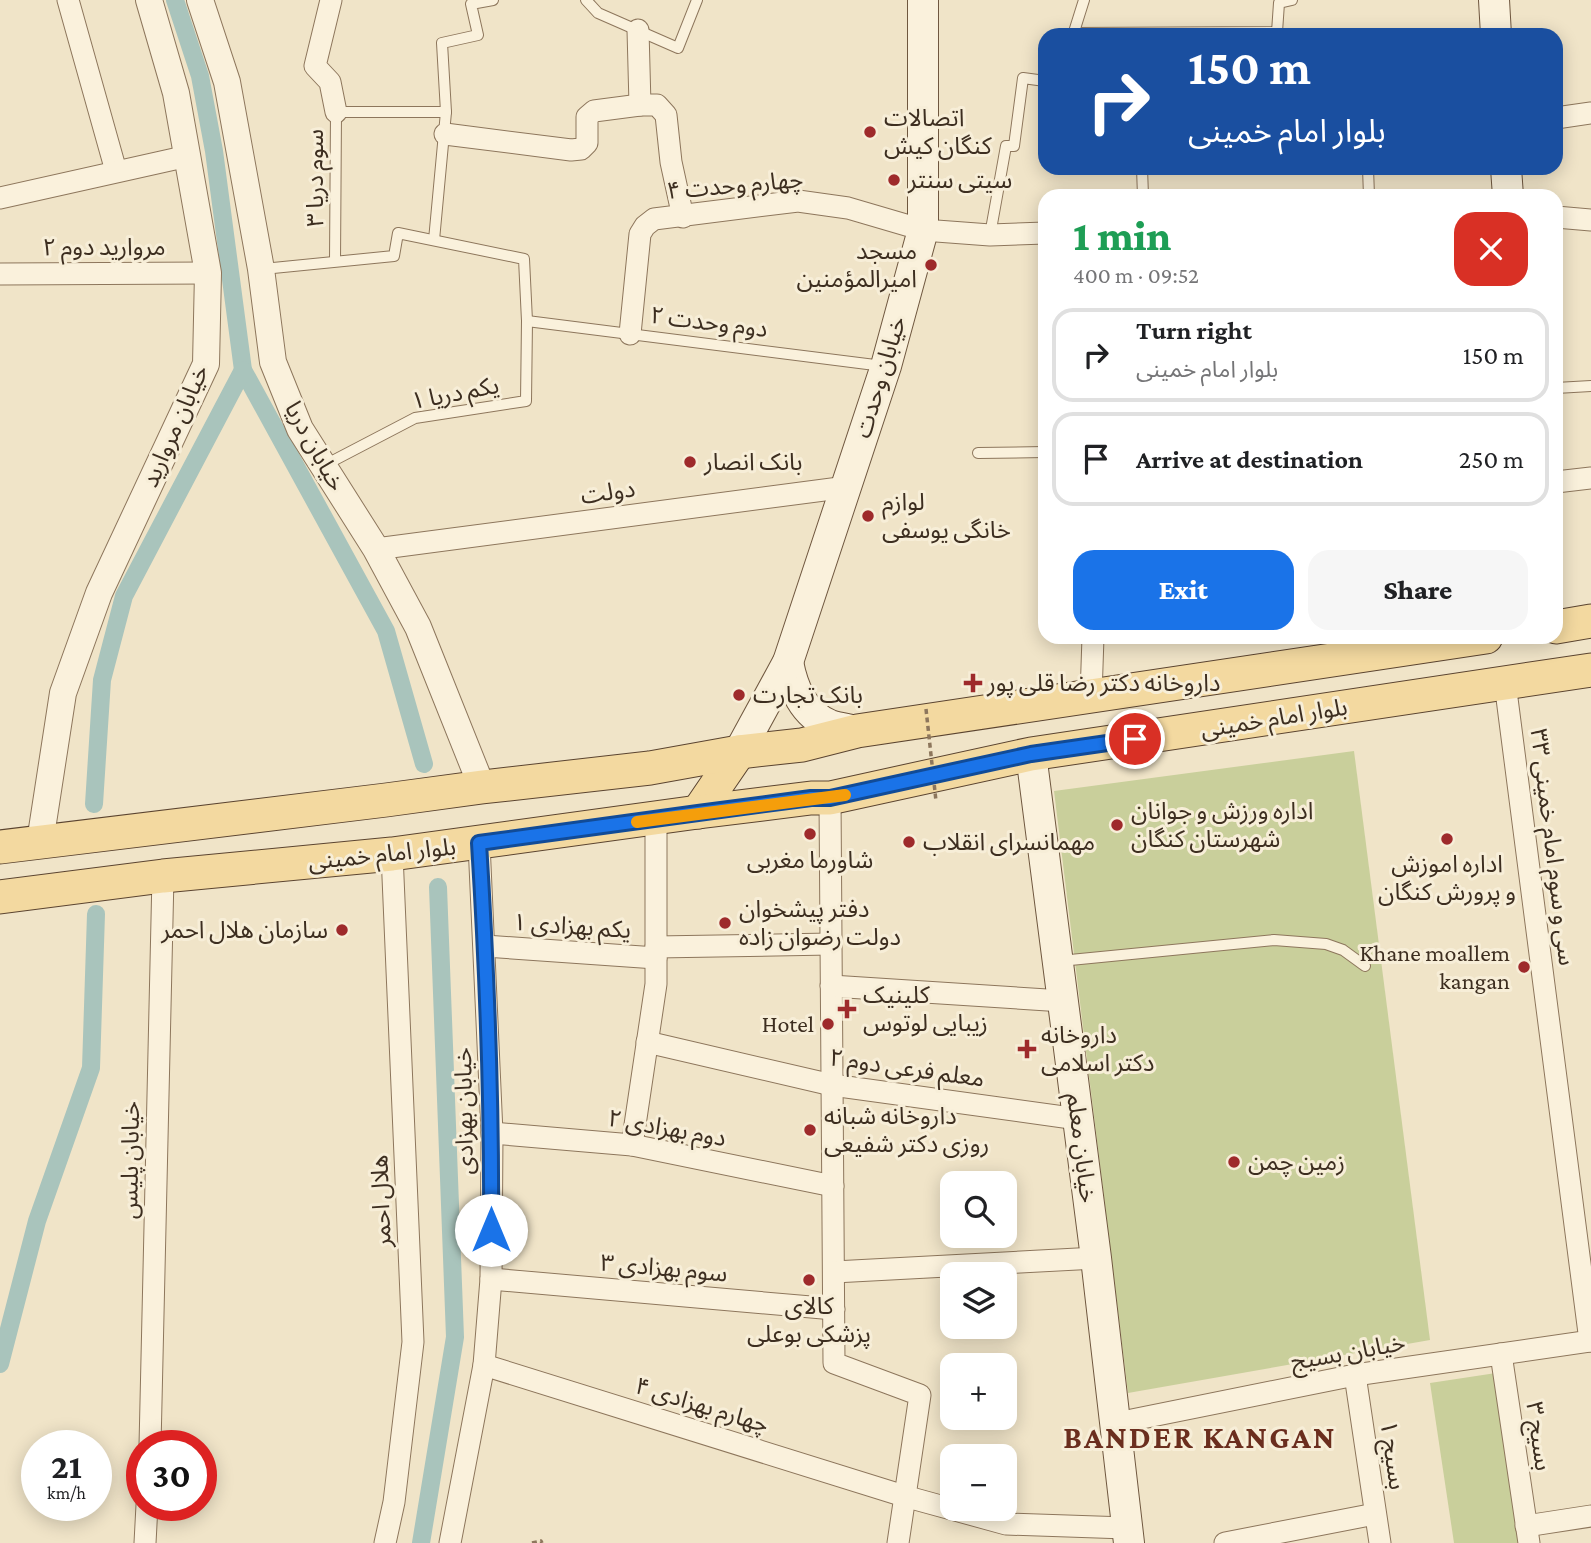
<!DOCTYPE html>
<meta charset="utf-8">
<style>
body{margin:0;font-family:"Crimson Pro","Noto Sans Arabic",serif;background:#f6f6f6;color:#202124;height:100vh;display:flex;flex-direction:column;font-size:26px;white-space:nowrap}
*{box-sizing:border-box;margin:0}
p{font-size:23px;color:#757577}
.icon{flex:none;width:38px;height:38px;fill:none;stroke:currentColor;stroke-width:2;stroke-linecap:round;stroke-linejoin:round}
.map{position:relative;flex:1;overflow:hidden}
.sheet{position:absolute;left:1038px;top:189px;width:525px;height:455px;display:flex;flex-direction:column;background:#fff;border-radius:21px;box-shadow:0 4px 18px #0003}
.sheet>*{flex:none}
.hud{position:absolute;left:1038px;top:28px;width:525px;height:147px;border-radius:21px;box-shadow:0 4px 18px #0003;background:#1a4fa0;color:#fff;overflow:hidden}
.buttons{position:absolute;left:940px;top:1171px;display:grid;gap:14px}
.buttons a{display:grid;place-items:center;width:77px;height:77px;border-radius:14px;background:#fff;box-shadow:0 4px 18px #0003;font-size:35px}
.speed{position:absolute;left:21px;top:1430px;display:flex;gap:14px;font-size:35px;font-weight:700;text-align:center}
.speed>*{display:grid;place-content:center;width:91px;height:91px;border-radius:50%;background:#fff;box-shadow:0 4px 18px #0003;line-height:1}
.speed small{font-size:18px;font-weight:400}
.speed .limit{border:10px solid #d22;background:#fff;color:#111}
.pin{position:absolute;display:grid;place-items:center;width:60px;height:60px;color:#fff;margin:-30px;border:4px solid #fff;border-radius:50%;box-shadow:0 2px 7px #0007}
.me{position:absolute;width:77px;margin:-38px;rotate:0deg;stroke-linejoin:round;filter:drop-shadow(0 0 5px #0008)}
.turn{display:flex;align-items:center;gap:24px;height:147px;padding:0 35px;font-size:32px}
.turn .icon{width:91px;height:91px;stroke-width:2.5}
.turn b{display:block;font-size:49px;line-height:60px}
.round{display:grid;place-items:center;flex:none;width:74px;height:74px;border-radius:21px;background:#f6f6f6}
.head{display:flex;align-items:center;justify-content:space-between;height:119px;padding:0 35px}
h1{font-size:42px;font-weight:800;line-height:52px;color:#1e9e55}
.cta{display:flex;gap:14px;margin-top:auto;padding:14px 35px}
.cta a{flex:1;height:80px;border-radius:21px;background:#1a73e8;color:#fff;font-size:28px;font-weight:800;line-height:80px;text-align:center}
.cta a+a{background:#f6f6f6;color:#202124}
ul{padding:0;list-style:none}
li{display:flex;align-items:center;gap:21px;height:94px;margin:0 14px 10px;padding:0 21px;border:4px solid #e0e0e0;border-radius:21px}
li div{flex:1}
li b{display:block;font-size:26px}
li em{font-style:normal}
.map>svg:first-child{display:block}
.green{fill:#c9cf9b}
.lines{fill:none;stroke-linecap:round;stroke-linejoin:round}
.canal{stroke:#a9c4bc;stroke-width:18}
.service-casing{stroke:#8d765c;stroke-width:12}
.minor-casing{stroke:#8d765c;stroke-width:23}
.tertiary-casing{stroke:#8d765c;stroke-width:28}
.secondary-casing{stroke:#6f573f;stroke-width:32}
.primary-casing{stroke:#5b4430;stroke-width:35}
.path{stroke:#8d765c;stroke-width:3.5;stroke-dasharray:5 3.5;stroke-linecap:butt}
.service{stroke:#faf1dc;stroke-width:10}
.minor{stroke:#faf1dc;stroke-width:21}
.tertiary{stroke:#faf1dc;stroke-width:26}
.secondary{stroke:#faf1dc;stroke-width:30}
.primary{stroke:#f3d9a0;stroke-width:33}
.path-bridge{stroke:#8d765c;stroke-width:3.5;stroke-dasharray:5 3.5;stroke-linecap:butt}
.route-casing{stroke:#114b97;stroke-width:18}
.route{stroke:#1a73e8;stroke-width:12}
.slow{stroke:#f59e0b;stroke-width:12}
.poi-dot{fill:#9e2a2b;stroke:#f7eed8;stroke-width:2.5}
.labels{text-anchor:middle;stroke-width:6;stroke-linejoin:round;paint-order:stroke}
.poi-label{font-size:24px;fill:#3d2e20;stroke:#f7eed8;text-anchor:start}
.street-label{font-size:24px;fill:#3d2e20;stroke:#f7eed8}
.district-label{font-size:32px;font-weight:bold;letter-spacing:2px;fill:#6b2e1e;stroke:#f7eed8}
</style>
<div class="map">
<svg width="1591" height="1543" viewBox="0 0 1591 1543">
<rect width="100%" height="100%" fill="#f0e4c8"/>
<g class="green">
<polygon points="1354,751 1430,1340 1128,1393 1054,791"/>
<polygon points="1496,1373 1521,1543 1454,1543 1430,1383"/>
</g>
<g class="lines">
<g class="canal">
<polyline points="175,0 200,76 214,151 243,370 386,631 424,764"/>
<polyline points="94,804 102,680 124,596 243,370"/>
<polyline points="0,1364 37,1221 91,1068 96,914"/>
<polyline points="421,1543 455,1337 438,887"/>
</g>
<g class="service-casing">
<g id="service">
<polyline points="586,0 598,13 678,48 697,0"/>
<polyline points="1074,33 1277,32 1279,3 1292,0"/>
<polyline points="1073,35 1084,0"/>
<polyline points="1142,168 1143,196"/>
<polyline points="1368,168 1369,196"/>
<polyline points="990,235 1006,146 1014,146 1023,78 1045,81"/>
<polyline points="434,240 446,112"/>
<polyline points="335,261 336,112 446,112 442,43 478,35 471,4 493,0"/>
<polyline points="263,269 394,256 398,233 524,259 527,321 526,401 415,418 323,466"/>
<polyline points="527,321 883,366"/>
<polyline points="1556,388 1591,386"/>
<polyline points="978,453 1045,452"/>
<polyline points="1060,961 1274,940 1326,944 1343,950 1365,966"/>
</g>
</g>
<g class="minor-casing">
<g id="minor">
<polyline points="68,0 116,171"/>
<polyline points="331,0 315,66 330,82 336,112"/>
<polyline points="638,30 640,105 657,105 666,115 671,162 683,217"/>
<polyline points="1556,118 1591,113"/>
<polyline points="445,134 571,150 581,149 587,143 587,117 594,111 640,105"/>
<polyline points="0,198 188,156"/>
<polyline points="1556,217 1591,220"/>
<polyline points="0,274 208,273"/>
<polyline points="630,334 640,234 645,226 654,219 798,201 848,208 923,230 990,235 1045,233"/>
<polyline points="1556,482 1591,478"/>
<polyline points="376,549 847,487"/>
<polyline points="1505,683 1590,1341"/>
<polyline points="1091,696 1093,637"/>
<polyline points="830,798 834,1363 920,1395 898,1543"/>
<polyline points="485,946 656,958"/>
<polyline points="656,947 831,944"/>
<polyline points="831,986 1063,1001"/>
<polyline points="647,1042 832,1085 1078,1119"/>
<polyline points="492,1133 632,1145 833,1186"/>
<polyline points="632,1145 656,984 656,819"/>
<polyline points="834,1272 1096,1258"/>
<polyline points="491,1279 834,1309"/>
<polyline points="1501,1354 1529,1543"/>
<polyline points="484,1365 904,1496 1006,1524 1126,1528"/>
<polyline points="1355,1375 1380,1543"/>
<polyline points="1117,1423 1355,1375 1591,1341"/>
<polyline points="150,1446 163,876"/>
<polyline points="1526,1526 1591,1516"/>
<polyline points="145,1543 147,1505"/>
<polyline points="385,1543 394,1502 413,1342 392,854"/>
<polyline points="450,1543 484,1365 491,1279 492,1133 479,843"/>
<polyline points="1225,1543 1375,1514"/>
</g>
</g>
<g class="tertiary-casing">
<g id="tertiary">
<polyline points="200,0 227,82 261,269 273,362 300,429 376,549 418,627 482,787"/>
<polyline points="40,842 63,693 99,593 206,364 208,273 176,93 149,0"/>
</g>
</g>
<g class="secondary-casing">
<g id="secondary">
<polyline points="1494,0 1496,35"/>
<polyline points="1506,168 1508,196"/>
<path d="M788,662c5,26 15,52 42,63 8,3 19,4 27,6"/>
<polyline points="739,752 788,662 886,366 923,230 923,0"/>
<polyline points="1031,754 1096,1258 1129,1543"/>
</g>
</g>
<g class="primary-casing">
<g id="primary">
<polyline points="1556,627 1591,621"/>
<polyline points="698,812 739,752"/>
<polyline points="0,847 386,800 482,787 650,768 739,752 802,745 857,731 1486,637"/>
<polyline points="0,897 163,876 392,854 698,812 811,798 830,798 1031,754 1591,670"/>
</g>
</g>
<polyline class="path" points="532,1543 541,1541 542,1543"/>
<use href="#service" class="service"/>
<use href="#minor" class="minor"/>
<use href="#tertiary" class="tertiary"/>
<use href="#secondary" class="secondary"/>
<use href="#primary" class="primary"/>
<polyline class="path-bridge" points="926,709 936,801"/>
</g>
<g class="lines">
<g class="route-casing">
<path id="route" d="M491,1230c1,-129 -4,-258 -12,-387l219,-30 113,-15h19l201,-44 104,-15"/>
</g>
<use href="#route" class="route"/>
<polyline class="slow" points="637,822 845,795"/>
</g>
<g class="poi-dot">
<circle cx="870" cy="132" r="7"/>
<circle cx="894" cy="180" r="7"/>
<circle cx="931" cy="265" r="7"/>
<circle cx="690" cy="462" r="7"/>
<circle cx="868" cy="516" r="7"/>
<path d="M969.5 672.5h7v7h7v7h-7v7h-7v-7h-7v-7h7z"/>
<circle cx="739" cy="695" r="7"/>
<circle cx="1117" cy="825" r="7"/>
<circle cx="810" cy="834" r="7"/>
<circle cx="1447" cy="839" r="7"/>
<circle cx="909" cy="842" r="7"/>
<circle cx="725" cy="923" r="7"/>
<circle cx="342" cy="930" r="7"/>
<circle cx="1524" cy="967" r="7"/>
<path d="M843.5 998.5h7v7h7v7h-7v7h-7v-7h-7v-7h7z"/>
<circle cx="828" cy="1024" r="7"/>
<path d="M1023.5 1038.5h7v7h7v7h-7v7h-7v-7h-7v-7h7z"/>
<circle cx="810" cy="1130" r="7"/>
<circle cx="1234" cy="1162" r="7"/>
<circle cx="809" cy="1280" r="7"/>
</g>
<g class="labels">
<g class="poi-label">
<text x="884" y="126">اتصالات<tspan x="884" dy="28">کنگان کیش</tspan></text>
<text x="908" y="188">سیتی سنتر</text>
<text x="917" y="259" text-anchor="end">مسجد<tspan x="917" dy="28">امیرالمؤمنین</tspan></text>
<text x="704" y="470">بانک انصار</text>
<text x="882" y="510">لوازم<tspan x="882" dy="28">خانگی یوسفی</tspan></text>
<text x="987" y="691">داروخانه دکتر رضا قلی پور</text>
<text x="753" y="703">بانک تجارت</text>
<text x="1131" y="819">اداره ورزش و جوانان<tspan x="1131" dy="28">شهرستان کنگان</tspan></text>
<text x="923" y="850">مهمانسرای انقلاب</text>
<text x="810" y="868" text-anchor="middle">شاورما مغربی</text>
<text x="1447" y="872" text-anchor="middle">اداره اموزش<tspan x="1447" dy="28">و پرورش کنگان</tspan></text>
<text x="739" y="917">دفتر پیشخوان<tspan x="739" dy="28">دولت رضوان زاده</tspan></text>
<text x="328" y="938" text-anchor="end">سازمان هلال احمر</text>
<text x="1510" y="961" text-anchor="end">Khane moallem<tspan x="1510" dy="28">kangan</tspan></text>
<text x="863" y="1003">کلینیک<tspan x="863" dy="28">زیبایی لوتوس</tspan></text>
<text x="814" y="1032" text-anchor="end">Hotel</text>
<text x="1041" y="1043">داروخانه<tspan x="1041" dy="28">دکتر اسلامی</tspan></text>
<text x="824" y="1124">داروخانه شبانه<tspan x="824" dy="28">روزی دکتر شفیعی</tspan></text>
<text x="1248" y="1170">زمین چمن</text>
<text x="809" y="1314" text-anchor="middle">کالای<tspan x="809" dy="28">پزشکی بوعلی</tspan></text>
</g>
<g class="street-label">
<text transform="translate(315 178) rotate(-90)" y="8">سوم دریا ۳</text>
<text transform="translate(735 185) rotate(-5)" y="8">چهارم وحدت ۴</text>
<text x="104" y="255">مروارید دوم ۲</text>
<text transform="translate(709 322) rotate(7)" y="8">دوم وحدت ۲</text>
<text transform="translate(880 377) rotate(-73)" y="8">خیابان وحدت</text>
<text transform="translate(455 393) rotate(-11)" y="8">یکم دریا ۱</text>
<text transform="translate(175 426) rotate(-66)" y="8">خیابان مروارید</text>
<text transform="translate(315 446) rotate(61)" y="8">خیابان دریا</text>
<text transform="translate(608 492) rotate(-8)" y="8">دولت</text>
<text transform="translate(1274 718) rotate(-9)" y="8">بلوار امام خمینی</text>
<text transform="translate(1553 847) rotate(83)" y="8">سی و سوم امام خمینی ۳۳</text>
<text transform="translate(382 854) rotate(-6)" y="8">بلوار امام خمینی</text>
<text transform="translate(572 926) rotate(4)" y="8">یکم بهزادی ۱</text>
<text transform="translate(907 1068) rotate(8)" y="8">معلم فرعی دوم ۲</text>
<text transform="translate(464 1111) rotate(-91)" y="8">خیابان بهزادی</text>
<text transform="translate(667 1128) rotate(10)" y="8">دوم بهزادی ۲</text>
<text transform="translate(1082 1148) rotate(83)" y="8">خیابان معلم</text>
<text transform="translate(130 1160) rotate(-89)" y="8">خیابان پلیس</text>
<text transform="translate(381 1201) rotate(-92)" y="8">هلال احمر</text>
<text transform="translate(664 1268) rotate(5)" y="8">سوم بهزادی ۳</text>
<text transform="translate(1348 1352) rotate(-10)" y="8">خیابان بسیج</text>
<text transform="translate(702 1405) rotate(17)" y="8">چهارم بهزادی ۴</text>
<text transform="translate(1539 1436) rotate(82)" y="8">بسیج ۳</text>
<text transform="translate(1393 1455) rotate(82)" y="8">بسیج ۱</text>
</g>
<g class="district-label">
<text x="1200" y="1448">BANDER KANGAN</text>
</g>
</g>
</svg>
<div class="buttons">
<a><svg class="icon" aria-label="search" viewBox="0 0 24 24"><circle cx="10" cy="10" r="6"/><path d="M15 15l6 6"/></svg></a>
<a><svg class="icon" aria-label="layers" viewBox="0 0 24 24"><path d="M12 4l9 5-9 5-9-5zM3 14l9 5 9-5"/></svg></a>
<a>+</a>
<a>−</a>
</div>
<div class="speed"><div>21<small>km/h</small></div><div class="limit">30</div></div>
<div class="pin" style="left:1135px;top:739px;background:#d93025"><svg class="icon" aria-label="arrive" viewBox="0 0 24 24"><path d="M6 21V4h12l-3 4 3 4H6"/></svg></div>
<svg class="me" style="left:491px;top:1230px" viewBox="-20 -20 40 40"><circle r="19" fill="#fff"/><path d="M0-13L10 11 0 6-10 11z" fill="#1a73e8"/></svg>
<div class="hud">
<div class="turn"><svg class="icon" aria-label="right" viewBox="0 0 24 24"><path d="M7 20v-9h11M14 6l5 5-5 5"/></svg><div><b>150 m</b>بلوار امام خمینی</div></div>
</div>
<section class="sheet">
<div class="head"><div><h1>1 min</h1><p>400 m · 09:52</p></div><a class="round" style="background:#d93025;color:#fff"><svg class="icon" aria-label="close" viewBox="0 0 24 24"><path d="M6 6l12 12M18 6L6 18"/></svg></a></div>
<ul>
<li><svg class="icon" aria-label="right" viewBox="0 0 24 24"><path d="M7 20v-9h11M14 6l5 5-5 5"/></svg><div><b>Turn right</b><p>بلوار امام خمینی</p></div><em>150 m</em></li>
<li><svg class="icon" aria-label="arrive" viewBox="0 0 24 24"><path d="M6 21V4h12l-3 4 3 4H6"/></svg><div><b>Arrive at destination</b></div><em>250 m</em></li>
</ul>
<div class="cta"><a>Exit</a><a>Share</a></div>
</section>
</div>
